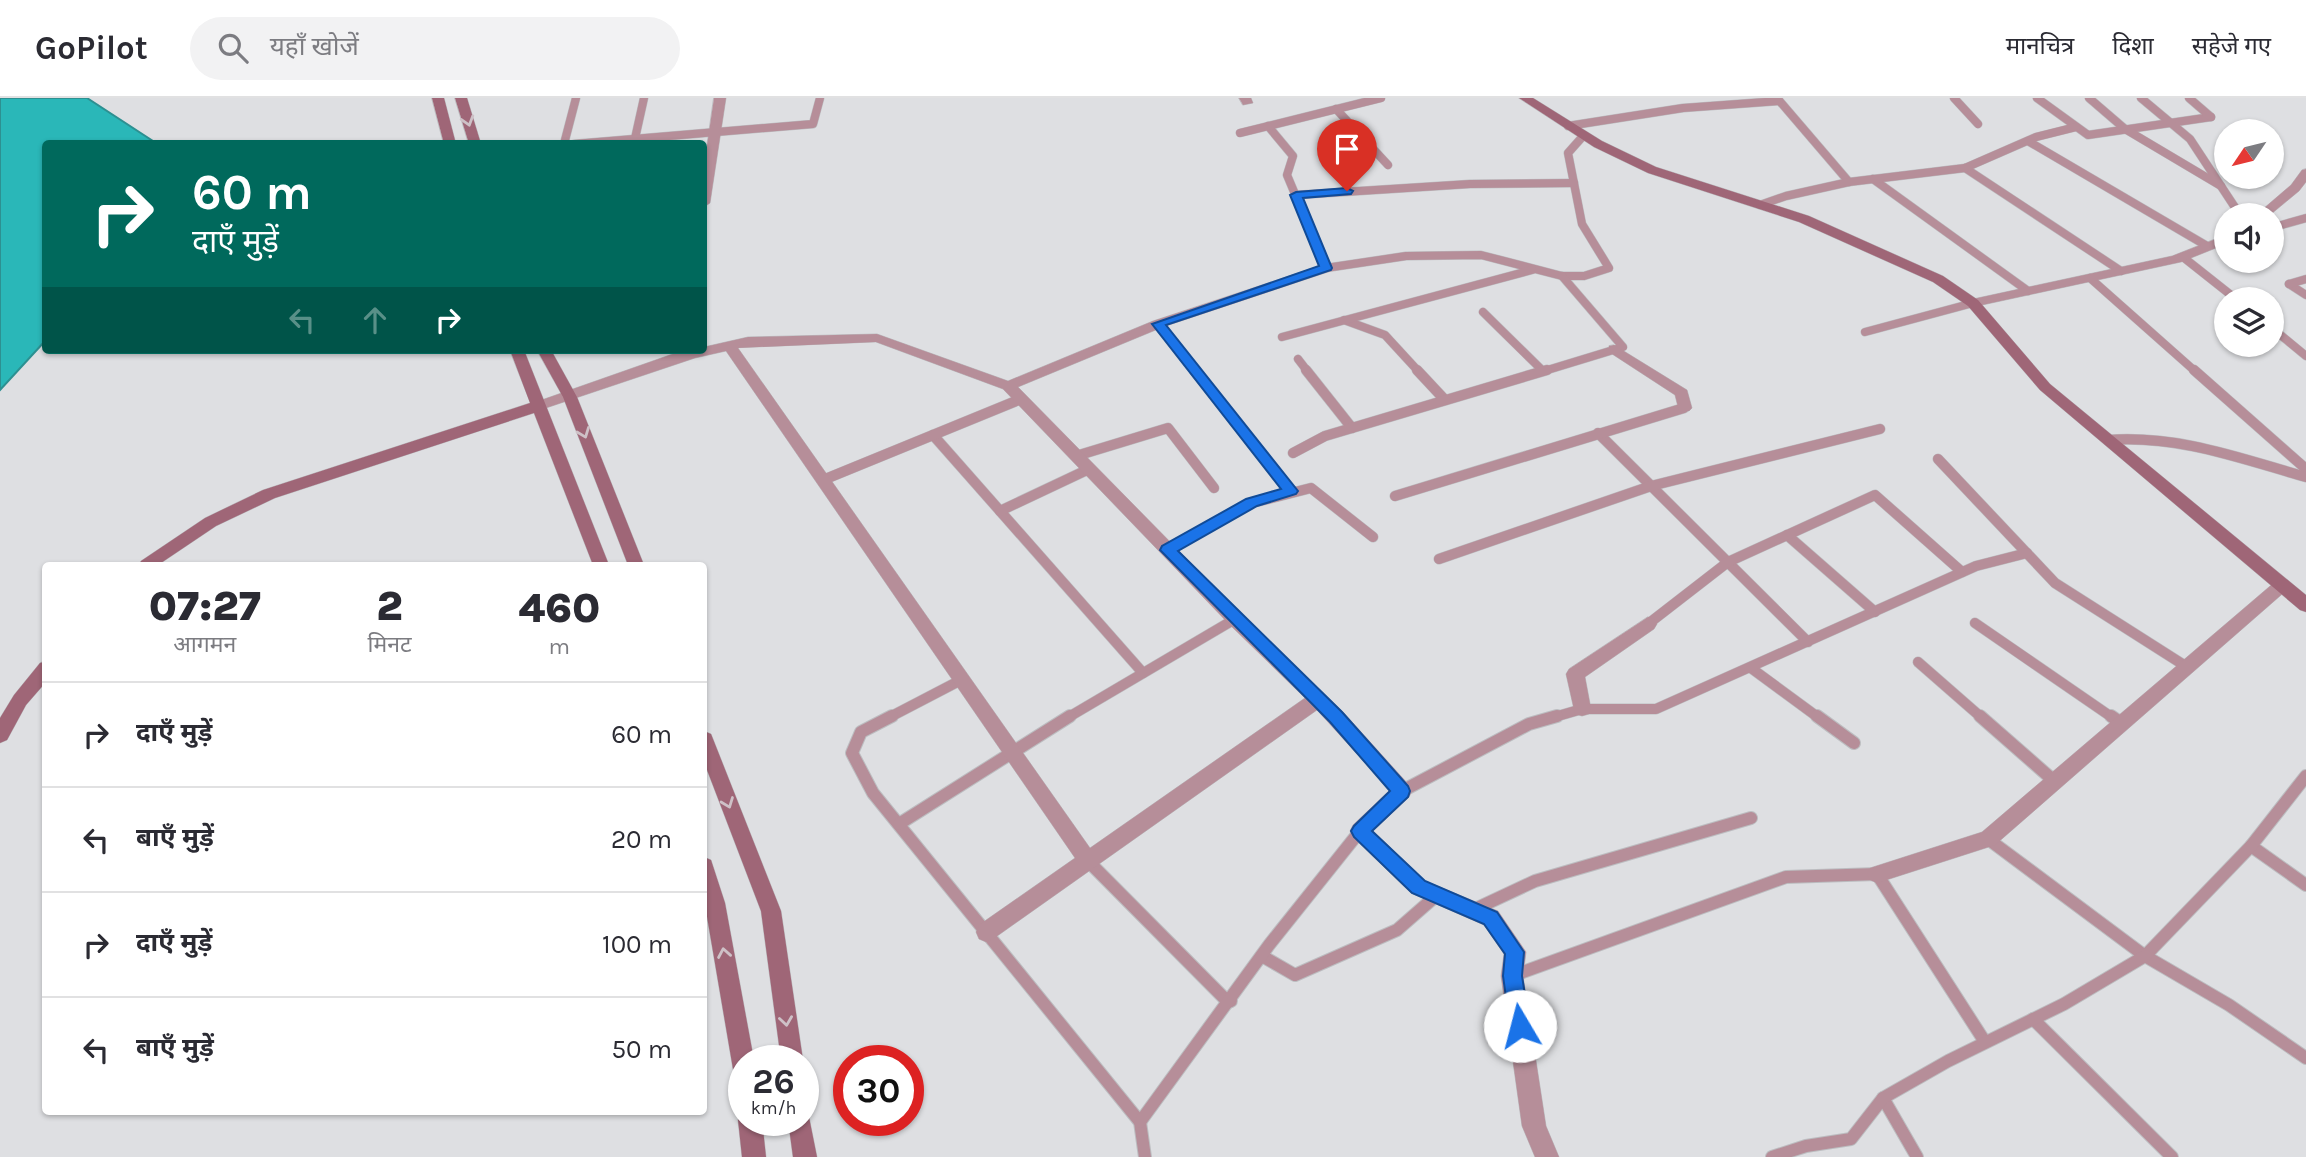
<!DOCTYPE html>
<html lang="hi">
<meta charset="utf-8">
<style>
body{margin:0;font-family:Karla,"Noto Sans Devanagari",sans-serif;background:#f2f2f3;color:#2b2b33;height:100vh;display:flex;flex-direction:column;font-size:26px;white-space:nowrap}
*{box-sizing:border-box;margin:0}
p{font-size:23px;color:#7c7c81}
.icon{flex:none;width:38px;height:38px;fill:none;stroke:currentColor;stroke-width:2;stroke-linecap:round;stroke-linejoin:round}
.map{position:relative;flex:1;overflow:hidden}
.details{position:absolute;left:42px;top:464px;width:665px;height:553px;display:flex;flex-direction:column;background:#fff;border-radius:7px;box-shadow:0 2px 5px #0004}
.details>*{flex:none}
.guide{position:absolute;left:42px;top:42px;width:665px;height:214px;border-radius:7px;box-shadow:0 2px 5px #0004;background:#00695c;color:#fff;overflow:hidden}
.needle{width:46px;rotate:235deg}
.fabs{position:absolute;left:2214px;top:21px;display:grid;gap:14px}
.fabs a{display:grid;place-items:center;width:70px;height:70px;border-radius:50%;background:#fff;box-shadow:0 2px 5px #0004;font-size:35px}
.speed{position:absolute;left:728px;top:947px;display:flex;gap:14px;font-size:35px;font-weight:700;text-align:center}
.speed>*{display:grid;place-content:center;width:91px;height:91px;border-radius:50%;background:#fff;box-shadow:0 2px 5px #0004;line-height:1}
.speed small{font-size:18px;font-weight:400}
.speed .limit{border:10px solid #d22;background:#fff;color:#111}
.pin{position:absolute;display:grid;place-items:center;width:60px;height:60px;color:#fff;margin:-72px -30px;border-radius:50% 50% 50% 0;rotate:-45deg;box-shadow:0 0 7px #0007}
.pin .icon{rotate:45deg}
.me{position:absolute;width:77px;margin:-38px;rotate:352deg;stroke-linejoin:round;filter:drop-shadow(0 0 5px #0008)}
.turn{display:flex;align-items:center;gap:24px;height:147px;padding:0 35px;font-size:32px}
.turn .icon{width:91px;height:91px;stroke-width:2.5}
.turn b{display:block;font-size:49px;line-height:60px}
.lanes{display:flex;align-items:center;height:66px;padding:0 35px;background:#0003;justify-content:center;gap:35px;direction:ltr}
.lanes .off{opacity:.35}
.eta{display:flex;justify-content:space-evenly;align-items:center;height:119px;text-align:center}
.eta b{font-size:42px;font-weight:800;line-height:49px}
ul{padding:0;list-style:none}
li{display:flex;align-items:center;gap:21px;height:105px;padding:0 35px;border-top:2px solid #e1e1e2}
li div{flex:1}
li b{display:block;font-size:26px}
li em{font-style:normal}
header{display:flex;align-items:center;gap:42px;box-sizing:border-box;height:98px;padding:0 35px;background:#fff;border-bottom:2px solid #e1e1e2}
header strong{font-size:33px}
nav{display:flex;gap:38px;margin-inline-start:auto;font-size:24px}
.search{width:490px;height:63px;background:#f2f2f3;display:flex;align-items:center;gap:18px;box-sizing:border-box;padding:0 24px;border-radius:38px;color:#7c7c81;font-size:26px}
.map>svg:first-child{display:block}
.water{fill:#2ab7b8;stroke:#2d9091;stroke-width:2}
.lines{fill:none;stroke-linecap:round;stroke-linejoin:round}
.lane-far2-casing{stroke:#bcbdc0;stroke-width:9}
.lane-far1-casing{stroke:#bcbdc0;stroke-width:11}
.lane-casing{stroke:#bcbdc0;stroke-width:14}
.street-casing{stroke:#bcbdc0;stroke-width:1}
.secondary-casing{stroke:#bcbdc0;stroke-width:1}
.lane-far2{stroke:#b68e99;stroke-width:8}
.lane-far1{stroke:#b68e99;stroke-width:10}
.lane{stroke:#b68e99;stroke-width:12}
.street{fill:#b68e99;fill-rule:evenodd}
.secondary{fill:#9f6677;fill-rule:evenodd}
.oneway{stroke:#cec1c7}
.route{fill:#1a73e8;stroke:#114b97;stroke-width:2}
</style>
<header>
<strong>GoPilot</strong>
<div class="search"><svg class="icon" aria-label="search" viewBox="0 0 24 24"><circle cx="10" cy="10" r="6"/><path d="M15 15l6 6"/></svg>यहाँ खोजें</div>
<nav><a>मानचित्र</a><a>दिशा</a><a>सहेजे गए</a></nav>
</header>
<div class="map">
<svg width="2306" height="1059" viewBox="0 0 2306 1059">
<rect width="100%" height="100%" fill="#dedfe2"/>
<polygon class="water" points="0,0 87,0 156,45 46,46 45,243 0,292"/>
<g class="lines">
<g class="lane-far2-casing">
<g id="lane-far2">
<polyline points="1777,0 1849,84"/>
<polyline points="1954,0 1978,26"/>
<polyline points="2037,0 2088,37 2211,19"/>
<polyline points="2089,0 2125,31 2221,88"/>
<polyline points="2141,0 2190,41 2240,117"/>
<polyline points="2189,0 2211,19"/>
<polyline points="1336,11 1388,67"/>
<polyline points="1268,28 1293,58 1287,77 1326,170 1406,158 1481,157 1562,178 1584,178 1609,170 1582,126 1568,55 1584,37"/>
<polyline points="1568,28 1683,10 1779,3"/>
<polyline points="1240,35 1381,0"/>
<polyline points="2028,43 2207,148"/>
<polyline points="634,45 644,0"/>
<polyline points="564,46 576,0"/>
<polyline points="574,46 813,26 820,0"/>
<polyline points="1965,70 2121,173"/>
<polyline points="1873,81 2028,193"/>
<polyline points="1296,97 1470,86 1574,85"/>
<polyline points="1760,107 1786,98 1849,84 1965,70 2036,39 2076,29"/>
<polyline points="2272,126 2278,128 2306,120"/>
<polyline points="2183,159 2236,201"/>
<polyline points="2090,180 2196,274"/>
<polyline points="2289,186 2306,197"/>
<polyline points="2289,186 2306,181"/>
<polyline points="1483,214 1543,273"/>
<polyline points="1344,222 1385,237 1419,274"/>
<polyline points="1158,226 1196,274"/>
<polyline points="2272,230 2306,258"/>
<polyline points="1865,234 1973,205"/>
<polyline points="1282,239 1532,172"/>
<polyline points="1298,261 1308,274"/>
<polyline points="1541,274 1623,249 1562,178"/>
</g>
</g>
<g class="lane-far1-casing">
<g id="lane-far1">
<polyline points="1194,272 1291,393"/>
<polyline points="1306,272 1352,330"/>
<polyline points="1417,272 1445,302"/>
<polyline points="2194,272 2306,371"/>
<polyline points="1598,335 1808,544"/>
<polyline points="933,337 1143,575"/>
<path d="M2108,342c71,-5 131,18 198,37"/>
<polyline points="1293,355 1325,338 1547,272"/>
<polyline points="1076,358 1168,330 1214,390"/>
<polyline points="1938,361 2055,485 2187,569"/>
<polyline points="823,382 1021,301"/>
<polyline points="1395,398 1684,310"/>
<polyline points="1000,413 1089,371"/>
<polyline points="1787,437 1875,514"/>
<polyline points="1167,451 1252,405 1311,390 1373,439"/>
<polyline points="1439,461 1651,388 1880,331"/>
<polyline points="1975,525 2113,620"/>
<polyline points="1648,526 1728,464 1875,397 1962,474"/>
<polyline points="1918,564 1982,620"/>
<polyline points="1751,570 1819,620"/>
<polyline points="888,620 961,582"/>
<polyline points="1067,620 1235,521"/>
<polyline points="1551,620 1582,611 1656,611 1976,468 2027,455"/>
</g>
</g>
<g class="lane-casing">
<g id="lane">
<polyline points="892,618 861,634 852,655 873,695 1140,1024 1145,1059"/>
<polyline points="1817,618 1854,645"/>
<polyline points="1980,618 2053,682"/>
<polyline points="2111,618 2121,625"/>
<polyline points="1402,693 1529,626 1557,618"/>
<polyline points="899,726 1070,618"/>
<polyline points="1988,741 2145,858 2229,907 2306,960"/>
<polyline points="2251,748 2306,787"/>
<polyline points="1088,763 1228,904 1231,903"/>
<polyline points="1473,812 1535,783 1751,720"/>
<polyline points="1262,858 1295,877 1397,832 1437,797"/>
<polyline points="1512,878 1786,779 1877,776 1985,944"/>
<polyline points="2033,921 2172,1059"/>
<polyline points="1883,1000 1917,1059"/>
<polyline points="1140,1024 1269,847 1360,733"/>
<polyline points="1772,1059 1806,1048 1851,1041 1883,1000 1948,963 2064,906 2145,858 2251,748 2306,678"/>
</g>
</g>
<g class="street-casing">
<g id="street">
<polygon points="714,0 726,0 710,105 704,109 704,68"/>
<polygon points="1239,0 1251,0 1253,5 1243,7"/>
<polygon points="2306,71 2306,84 2299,93 2270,117 2256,117 2291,87 2302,72"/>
<polygon points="2226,137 2226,146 2181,164 1973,209 1966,205 1973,201 2172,158"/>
<path d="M1326,166l5,1v6l-168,56 -145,60 223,227 102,98 66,73 3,6 -3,6 -36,34 52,50 73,30 28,41 -3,24 23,150 13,31h-24l-13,-31 -21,-150 3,-22 -20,-29 -73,-32 -58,-56 -3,-6 3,-6 37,-35 -73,-80 -324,229 -7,3 -7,-3 -3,-7 3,-7 96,-67 -349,-507 -31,7 -152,51h-10l-2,-3 2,-3 151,-53h20v-3l44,-10 129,-3 131,47 145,-60zM876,244l127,47 226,235 76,74 -215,150 -352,-500z"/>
<polygon points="1614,247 1687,292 1692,310 1689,313 1679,313 1675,297 1609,254 1609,248"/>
<polygon points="2282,481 2288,483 2291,487 2288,491 1995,747 1877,785 1870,782 1867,776 1870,770 1982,734 2276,483"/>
<polygon points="1648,519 1654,521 1657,526 1654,531 1585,579 1591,611 1589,616 1582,618 1575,616 1566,576 1569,571"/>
</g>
</g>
<g class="secondary-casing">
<g id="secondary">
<polygon points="432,0 444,0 456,46 444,46"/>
<polygon points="455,0 467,0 481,46 469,46"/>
<polygon points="1519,0 1533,0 1602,43 1656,69 1809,118 1943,178 1978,202 2050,286 2306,497 2306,514 2300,512 2040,292 1968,208 1933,184 1799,124 1648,75 1594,49"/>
<polygon points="510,252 524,252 609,467 593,467 534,315 275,400 216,428 158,467 139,467 141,463 205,420 263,392 530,305"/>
<polygon points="537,252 551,252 577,299 644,467 628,467 563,299"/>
<polygon points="46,563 46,584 26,607 7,642 0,645 0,620 14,597 40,565"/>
<polygon points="704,633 711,636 713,641 781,813 803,962 781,962 761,813 704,664"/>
<polygon points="704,759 711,762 725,805 754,962 744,962 744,982 736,979 733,971 704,801"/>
<polygon points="803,1012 808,1014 817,1059 793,1059 788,1022 803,1022"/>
<polygon points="744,1013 744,1022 762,1022 766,1059 742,1059 738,1022"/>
</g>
</g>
<use href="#lane-far2" class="lane-far2"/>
<use href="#lane-far1" class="lane-far1"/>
<use href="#lane" class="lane"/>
<use href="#street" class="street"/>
<use href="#secondary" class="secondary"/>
</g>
<defs><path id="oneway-chevron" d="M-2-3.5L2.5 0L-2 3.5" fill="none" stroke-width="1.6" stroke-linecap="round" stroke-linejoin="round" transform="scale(1.75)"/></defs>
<g class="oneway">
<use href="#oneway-chevron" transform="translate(468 23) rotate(73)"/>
<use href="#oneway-chevron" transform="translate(584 335) rotate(69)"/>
<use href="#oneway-chevron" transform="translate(728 705) rotate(69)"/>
<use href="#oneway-chevron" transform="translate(724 855) rotate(-100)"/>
<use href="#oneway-chevron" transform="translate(786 923) rotate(82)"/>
</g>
<polygon class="route" points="1347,90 1353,93 1351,96 1303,100 1332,170 1331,172 1166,227 1298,393 1296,396 1257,408 1178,453 1342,614 1408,688 1410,693 1408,699 1372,733 1425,783 1497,814 1524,854 1522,878 1530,928 1527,935 1520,938 1513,935 1510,928 1503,878 1505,856 1484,826 1412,795 1354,739 1351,733 1354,728 1390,693 1330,624 1160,452 1162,448 1246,401 1281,391 1152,226 1319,168 1290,97 1296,94"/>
</svg>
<div class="fabs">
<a><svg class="needle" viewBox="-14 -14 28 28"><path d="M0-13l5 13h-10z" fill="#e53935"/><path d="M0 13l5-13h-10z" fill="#7c7c81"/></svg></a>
<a><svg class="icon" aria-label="sound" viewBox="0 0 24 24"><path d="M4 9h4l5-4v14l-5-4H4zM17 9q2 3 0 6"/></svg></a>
<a><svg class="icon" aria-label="layers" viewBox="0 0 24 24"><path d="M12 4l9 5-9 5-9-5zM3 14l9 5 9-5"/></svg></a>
</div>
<div class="speed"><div>26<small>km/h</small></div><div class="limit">30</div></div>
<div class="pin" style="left:1347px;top:93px;background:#d93025"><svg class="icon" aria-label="arrive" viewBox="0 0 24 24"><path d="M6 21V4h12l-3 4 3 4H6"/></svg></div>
<svg class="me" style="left:1520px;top:928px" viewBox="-20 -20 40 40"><circle r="19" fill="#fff"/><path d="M0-13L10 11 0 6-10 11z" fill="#1a73e8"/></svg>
<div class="guide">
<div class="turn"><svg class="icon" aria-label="right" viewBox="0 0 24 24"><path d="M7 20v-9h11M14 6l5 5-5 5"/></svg><div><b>60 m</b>दाएँ मुड़ें</div></div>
<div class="lanes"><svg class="icon off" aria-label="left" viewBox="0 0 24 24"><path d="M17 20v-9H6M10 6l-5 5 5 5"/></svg><svg class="icon off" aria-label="ahead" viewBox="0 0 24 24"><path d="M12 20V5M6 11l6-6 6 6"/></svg><svg class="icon" aria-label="right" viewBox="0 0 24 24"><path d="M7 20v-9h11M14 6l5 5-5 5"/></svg></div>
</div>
<section class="details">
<div class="eta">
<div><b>07:27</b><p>आगमन</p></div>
<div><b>2</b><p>मिनट</p></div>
<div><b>460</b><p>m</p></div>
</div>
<ul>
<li><svg class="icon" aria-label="right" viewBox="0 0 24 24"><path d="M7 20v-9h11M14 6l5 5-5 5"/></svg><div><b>दाएँ मुड़ें</b></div><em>60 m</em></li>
<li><svg class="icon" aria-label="left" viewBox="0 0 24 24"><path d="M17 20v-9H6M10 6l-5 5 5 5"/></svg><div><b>बाएँ मुड़ें</b></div><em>20 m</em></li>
<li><svg class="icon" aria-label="right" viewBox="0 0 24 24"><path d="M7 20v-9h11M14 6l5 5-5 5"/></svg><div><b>दाएँ मुड़ें</b></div><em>100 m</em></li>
<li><svg class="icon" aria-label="left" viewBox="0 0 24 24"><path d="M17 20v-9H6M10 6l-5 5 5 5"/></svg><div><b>बाएँ मुड़ें</b></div><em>50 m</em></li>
</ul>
</section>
</div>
